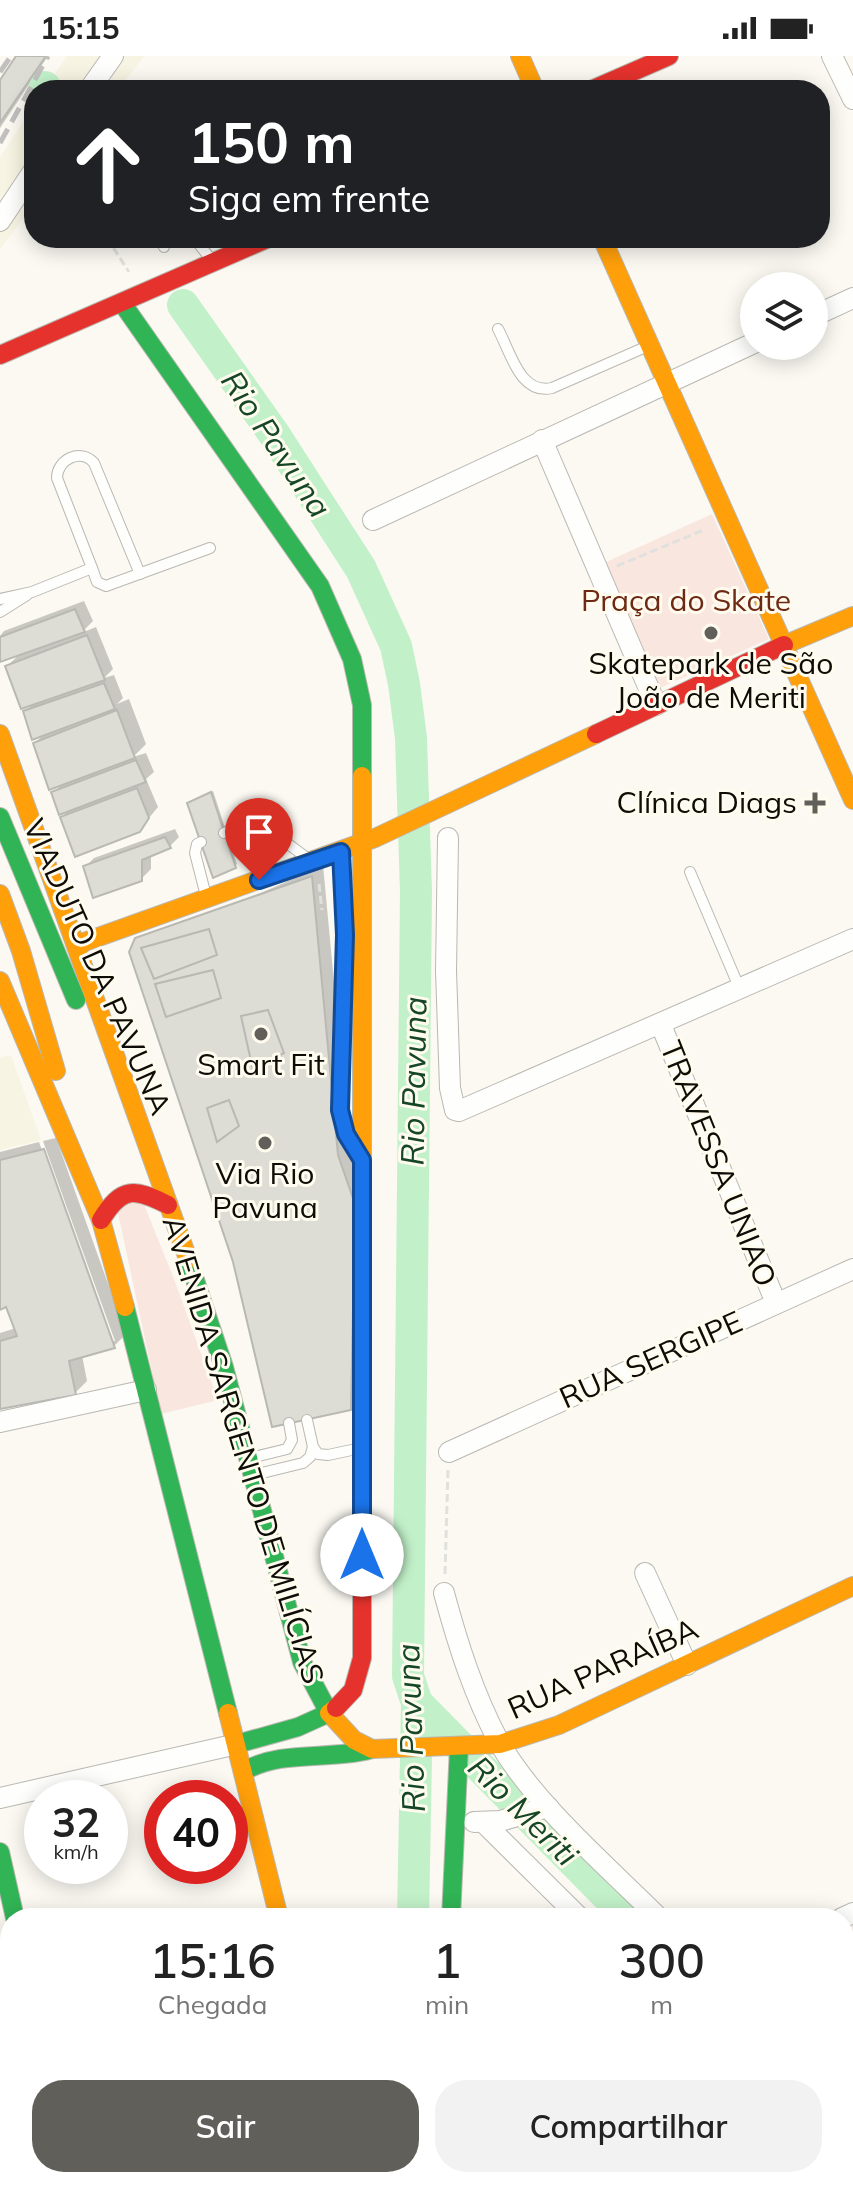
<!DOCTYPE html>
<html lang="pt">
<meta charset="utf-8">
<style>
body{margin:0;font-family:Mulish,sans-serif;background:#f2f2f2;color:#222;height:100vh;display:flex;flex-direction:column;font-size:30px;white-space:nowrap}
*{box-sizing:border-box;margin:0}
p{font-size:26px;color:#767676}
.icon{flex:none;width:44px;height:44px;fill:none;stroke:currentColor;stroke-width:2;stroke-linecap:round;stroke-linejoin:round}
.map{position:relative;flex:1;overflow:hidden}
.panel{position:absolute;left:0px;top:1852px;width:854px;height:280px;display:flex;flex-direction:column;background:#fff;border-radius:32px 32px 0 0;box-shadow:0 4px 20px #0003}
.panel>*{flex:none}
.top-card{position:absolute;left:24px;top:24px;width:806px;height:168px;border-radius:32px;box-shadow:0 4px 20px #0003;background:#202124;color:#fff;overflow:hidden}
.buttons{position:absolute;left:740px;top:216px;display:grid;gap:16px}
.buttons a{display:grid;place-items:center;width:88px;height:88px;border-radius:50%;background:#fff;box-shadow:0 4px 20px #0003;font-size:40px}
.speed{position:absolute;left:24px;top:1724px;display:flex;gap:16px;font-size:40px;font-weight:700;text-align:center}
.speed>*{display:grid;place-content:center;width:104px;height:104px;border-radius:50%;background:#fff;box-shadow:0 4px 20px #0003;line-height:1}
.speed small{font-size:20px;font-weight:400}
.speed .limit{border:12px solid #d22;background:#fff;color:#111}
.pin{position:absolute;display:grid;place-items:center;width:68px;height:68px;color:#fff;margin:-82px -34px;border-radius:50% 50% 50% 0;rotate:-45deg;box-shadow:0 0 8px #0007}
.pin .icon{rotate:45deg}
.me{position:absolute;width:88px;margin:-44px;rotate:0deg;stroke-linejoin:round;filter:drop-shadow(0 0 6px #0008)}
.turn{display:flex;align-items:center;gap:28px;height:168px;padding:0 32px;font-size:36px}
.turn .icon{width:104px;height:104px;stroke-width:2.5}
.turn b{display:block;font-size:56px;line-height:68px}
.eta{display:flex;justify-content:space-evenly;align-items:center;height:136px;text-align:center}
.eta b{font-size:48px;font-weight:600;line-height:56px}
.button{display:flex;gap:16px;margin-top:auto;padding:16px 32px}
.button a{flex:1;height:92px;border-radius:32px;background:#615f59;color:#fff;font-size:32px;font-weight:600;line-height:92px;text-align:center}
.button a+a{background:#f2f2f2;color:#222}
.status{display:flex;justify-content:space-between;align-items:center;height:56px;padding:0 40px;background:#fff;direction:ltr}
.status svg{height:22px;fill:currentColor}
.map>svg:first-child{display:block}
.built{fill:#f8f4e3}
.green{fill:#f9e7df}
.shadow{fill:#0003}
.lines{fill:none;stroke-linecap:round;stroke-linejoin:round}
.river{stroke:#c2f1c9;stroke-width:32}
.building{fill:#ddddd6;stroke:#b9b9b3;stroke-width:2}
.lane-casing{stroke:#bab8b2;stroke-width:12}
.street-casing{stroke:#bab8b2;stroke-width:22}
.fast-casing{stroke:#bab8b2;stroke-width:20}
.slow-casing{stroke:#bab8b2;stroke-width:20}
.jam-casing{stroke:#bab8b2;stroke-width:20}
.path{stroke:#e0e0de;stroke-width:3;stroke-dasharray:8 4;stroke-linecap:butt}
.lane{stroke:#fefefd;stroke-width:10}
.street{stroke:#fefefd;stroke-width:20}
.fast{stroke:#30b455;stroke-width:18}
.slow{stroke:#ff9f0a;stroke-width:18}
.jam{stroke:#e5322d;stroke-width:18}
.rail{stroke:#c1c0be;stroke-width:5;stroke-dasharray:16 8;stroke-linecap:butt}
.route-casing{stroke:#114b97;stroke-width:20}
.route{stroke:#1a73e8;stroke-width:14}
.poi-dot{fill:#615f59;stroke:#fffbee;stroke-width:3}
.labels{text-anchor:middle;stroke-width:6;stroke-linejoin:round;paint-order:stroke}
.park-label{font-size:30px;fill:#6d2913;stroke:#fffbee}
.poi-label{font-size:30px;fill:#0e0c07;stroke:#fffbee}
.street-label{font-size:30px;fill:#0e0c07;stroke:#fffbee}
.water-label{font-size:32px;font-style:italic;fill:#154625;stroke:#fffbee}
</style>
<div class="status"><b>15:15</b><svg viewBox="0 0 49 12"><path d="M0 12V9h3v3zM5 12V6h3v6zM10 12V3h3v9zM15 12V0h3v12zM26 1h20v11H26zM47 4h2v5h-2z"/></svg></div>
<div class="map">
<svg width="853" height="2132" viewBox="0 0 853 2132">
<rect width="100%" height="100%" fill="#fbf9f2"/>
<g class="built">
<polygon points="67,0 144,0 118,34 45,34"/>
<polygon points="34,50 34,148 0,193 0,101"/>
<polygon points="11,999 41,1084 0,1094 0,1001"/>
</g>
<g class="green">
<polygon points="712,458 769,583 660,632 604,507"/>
<polygon points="122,1142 143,1146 174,1223 218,1344 161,1358 118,1157"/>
</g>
<g class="shadow">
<polygon points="19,0 48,0 0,72 0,28"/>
<polygon points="84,545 93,565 81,577 96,571 113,613 104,622 114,619 123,642 117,648 129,643 146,688 133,701 146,697 154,716 146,723 158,751 139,774 62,761 71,752 53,737 63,727 35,687 45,677 25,656 34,647 7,610 21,597 0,599 0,580 4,575"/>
<polygon points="213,735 237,808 235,810 192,745"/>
<polygon points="175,773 179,781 170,790 151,798 151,813 141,823 85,811 94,802"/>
<polygon points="323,809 349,1086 366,1134 235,1205 131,896"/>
<polygon points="56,1082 126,1278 114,1290 82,1299 87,1325 75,1337 0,1351 0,1277 16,1272 8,1249 0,1252 0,1096 39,1086 110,1285 115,1285 43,1085"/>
</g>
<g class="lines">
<g class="river">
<polyline points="45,31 46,34"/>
<polyline points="183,249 274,378 361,513 396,590 404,628 411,682 416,836 408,1620 417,1647 413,1862"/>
<polyline points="417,1647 629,1862"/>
<polyline points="844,2084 853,2095"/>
<polyline points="413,2122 414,2132"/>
</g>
</g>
<g class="building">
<polygon points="16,0 46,0 0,67 0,24"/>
<polygon points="75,553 85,576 0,606 0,581"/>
<polygon points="87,579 105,624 21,653 5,610"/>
<polygon points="104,627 115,653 32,684 23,655"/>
<polygon points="117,654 135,702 49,734 33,687"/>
<polygon points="136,704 146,726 59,759 51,736"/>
<polygon points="137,732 149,762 140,776 75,801 60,761"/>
<polygon points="211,736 236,812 213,822 187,747"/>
<polygon points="165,781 171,792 142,804 142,825 93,842 83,810"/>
<polygon points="312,820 338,1099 355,1148 351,1354 272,1371 233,1206 129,896 135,882"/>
<polygon points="209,873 217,899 154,923 141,892"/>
<polygon points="213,914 221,942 166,961 155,928"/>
<polygon points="268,954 284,997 253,1014 241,960"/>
<polygon points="229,1044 239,1070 217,1086 207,1052"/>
<polygon points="44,1093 115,1292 69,1305 76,1339 0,1353 0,1285 17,1280 6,1251 0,1254 0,1104"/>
</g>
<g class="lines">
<g class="lane-casing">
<g id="lane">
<polyline points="159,182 164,191"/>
<polyline points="194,182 210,202"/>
<path d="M498,273c13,24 22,66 54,59l96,-42"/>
<path d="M92,512l-35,-90c0,-19 24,-30 37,-15l46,111"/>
<polyline points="0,543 32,536 92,512 97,526 106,530 210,492"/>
<polyline points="0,556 27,539"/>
<polyline points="224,777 245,768 260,767 307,802"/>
<polyline points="201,786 197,788 195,797 206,840"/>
<polyline points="341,800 345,879 340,1054 346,1078 355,1092"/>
<polyline points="690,816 739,931"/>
<polyline points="307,1364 313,1391 318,1398 328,1399 361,1392"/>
<polyline points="250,1402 287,1393 292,1384 289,1367"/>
<polyline points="254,1419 303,1407 310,1401 313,1391"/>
</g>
</g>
<g class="street-casing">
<g id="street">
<polyline points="832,0 853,43"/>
<polyline points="89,34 113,0"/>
<polyline points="0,165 34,114"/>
<polyline points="814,260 853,242"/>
<polyline points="542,384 656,649"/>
<polyline points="373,464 754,287"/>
<polyline points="448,782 446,915 450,1032 455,1054 459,1055 853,883"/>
<polyline points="661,969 776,1247"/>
<polyline points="0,1366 146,1334"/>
<polyline points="449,1396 853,1213"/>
<polyline points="645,1517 687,1609"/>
<path d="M444,1537c14,52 30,102 55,149 35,62 109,125 160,176"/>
<polyline points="0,1742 237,1688"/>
<polyline points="474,1766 500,1765 548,1751"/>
<polyline points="483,1766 580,1862"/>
<polyline points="842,1862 853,1857"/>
<polyline points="0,1934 10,1932"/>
<polyline points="844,2042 853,2051"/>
<polyline points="0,2118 10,2116"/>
<polyline points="576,2122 579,2132"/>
<polyline points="839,2122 846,2132"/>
<polyline points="643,2132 683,2122"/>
</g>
</g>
<g class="fast-casing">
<g id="fast">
<polyline points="122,247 320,530 352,603 362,649 362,720"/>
<polyline points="0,761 76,944"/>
<polyline points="188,1203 224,1311 302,1606 329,1657 298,1671 237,1688"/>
<polyline points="125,1251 228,1657"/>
<path d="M244,1715c40,-22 85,-10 128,-22"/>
<polyline points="0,1796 15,1862"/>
<polyline points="451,1862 459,1691"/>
<polyline points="74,2122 77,2132"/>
<polyline points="450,2122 451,2132"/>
</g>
</g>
<g class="slow-casing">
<g id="slow">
<polyline points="520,0 535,34"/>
<polyline points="602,182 853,744"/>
<polyline points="784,589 853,560"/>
<polyline points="0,678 188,1203"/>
<polyline points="362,720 362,1171"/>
<polyline points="0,838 21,895 56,1015"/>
<polyline points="76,889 375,782 596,678"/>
<polyline points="0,925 101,1164 125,1251"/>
<polyline points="336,1652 329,1657 354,1684 372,1693 500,1688 559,1669 853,1530"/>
<polyline points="228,1657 279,1862"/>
</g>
</g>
<g class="jam-casing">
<g id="jam">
<polyline points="591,34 669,0"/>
<polyline points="0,299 269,182"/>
<polyline points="596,678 784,589"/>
<path d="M101,1164c21,-34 33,-32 67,-15"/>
<polyline points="336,1652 353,1634 362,1602 362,1171"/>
<polyline points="343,2122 346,2132"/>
</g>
</g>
<g class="path">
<polyline points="107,182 129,216"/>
<polyline points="617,510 706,473"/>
<polyline points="319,828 322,854"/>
<polyline points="445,1518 448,1413"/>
</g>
<use href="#lane" class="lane"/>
<use href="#street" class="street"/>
<use href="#fast" class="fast"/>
<use href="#slow" class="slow"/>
<use href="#jam" class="jam"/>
<g class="rail">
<polyline points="0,16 11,0"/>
<polyline points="0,87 48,0"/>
</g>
</g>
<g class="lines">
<g class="route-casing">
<polyline id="route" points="259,824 341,796 345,879 340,1054 346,1078 362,1104 362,1499"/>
</g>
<use href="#route" class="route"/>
</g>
<g class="poi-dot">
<circle cx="711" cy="577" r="8"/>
<path d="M811 735h8v8h8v8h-8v8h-8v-8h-8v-8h8z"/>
<circle cx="261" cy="978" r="8"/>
<circle cx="265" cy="1087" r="8"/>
</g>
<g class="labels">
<g class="park-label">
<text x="686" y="555">Praça do Skate</text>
</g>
<g class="poi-label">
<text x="711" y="618">Skatepark de São<tspan x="711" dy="34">João de Meriti</tspan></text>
<text x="797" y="757" text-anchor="end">Clínica Diags</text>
<text x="261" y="1019">Smart Fit</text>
<text x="265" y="1128">Via Rio<tspan x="265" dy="34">Pavuna</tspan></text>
</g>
<g class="street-label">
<text transform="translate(97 911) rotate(66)" y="10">VIADUTO DA PAVUNA</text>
<text transform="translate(718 1108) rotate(68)" y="10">TRAVESSA UNIAO</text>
<text transform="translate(651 1304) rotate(-24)" y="10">RUA SERGIPE</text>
<text transform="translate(243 1394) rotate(73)" y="10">AVENIDA SARGENTO DE MILÍCIAS</text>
<text transform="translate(603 1613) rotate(-24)" y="10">RUA PARAÍBA</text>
</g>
<g class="water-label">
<text transform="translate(276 388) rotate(56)" y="11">Rio Pavuna</text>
<text transform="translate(414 1025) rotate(-89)" y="11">Rio Pavuna</text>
<text transform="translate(411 1672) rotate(-92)" y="11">Rio Pavuna</text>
<text transform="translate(523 1755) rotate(45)" y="11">Rio Meriti</text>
</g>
</g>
</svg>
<div class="buttons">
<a><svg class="icon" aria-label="layers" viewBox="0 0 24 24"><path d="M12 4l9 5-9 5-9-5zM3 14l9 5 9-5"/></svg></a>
</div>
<div class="speed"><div>32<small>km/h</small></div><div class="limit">40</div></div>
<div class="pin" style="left:259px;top:824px;background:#d93025"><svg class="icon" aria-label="arrive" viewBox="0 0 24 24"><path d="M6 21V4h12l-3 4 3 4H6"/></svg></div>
<svg class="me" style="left:362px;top:1499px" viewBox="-20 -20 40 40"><circle r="19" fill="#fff"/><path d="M0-13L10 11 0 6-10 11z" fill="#1a73e8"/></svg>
<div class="top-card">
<div class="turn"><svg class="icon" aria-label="ahead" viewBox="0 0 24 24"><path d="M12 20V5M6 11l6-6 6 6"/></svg><div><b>150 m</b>Siga em frente</div></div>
</div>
<section class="panel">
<div class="eta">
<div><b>15:16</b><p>Chegada</p></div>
<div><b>1</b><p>min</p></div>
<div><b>300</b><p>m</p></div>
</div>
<div class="button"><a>Sair</a><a>Compartilhar</a></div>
</section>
</div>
